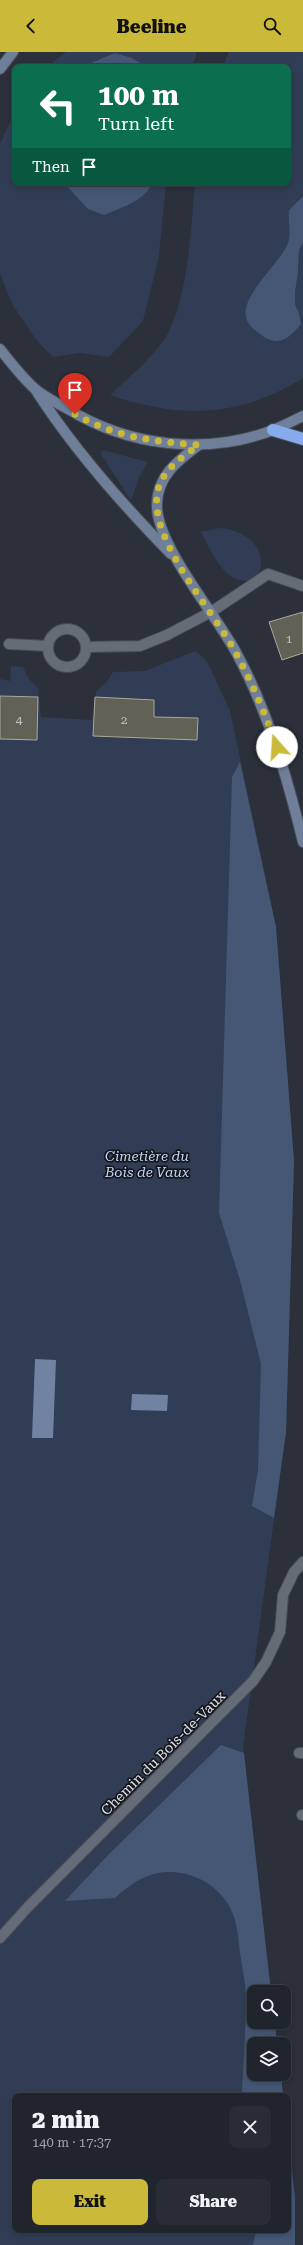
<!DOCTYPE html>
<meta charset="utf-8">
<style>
body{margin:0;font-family:"Roboto Serif",serif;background:#282c34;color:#f1f3f6;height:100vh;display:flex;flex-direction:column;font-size:15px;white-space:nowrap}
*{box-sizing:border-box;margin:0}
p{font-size:13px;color:#a2a4a9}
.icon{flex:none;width:22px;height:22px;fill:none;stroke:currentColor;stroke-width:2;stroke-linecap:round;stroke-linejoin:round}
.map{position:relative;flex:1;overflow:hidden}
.side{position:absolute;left:12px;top:2041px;width:279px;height:140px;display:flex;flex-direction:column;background:#20242c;border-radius:8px;box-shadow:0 2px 6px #0003,0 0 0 1px #3d4148}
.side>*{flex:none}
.guide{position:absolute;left:12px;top:12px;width:279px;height:122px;border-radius:8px;box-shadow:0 2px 6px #0003,0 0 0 1px #3d4148;background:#0b6e4f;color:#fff;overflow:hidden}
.buttons{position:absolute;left:247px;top:1933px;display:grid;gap:8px}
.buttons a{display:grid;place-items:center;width:44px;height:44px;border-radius:8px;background:#20242c;box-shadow:0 2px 6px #0003,0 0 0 1px #3d4148;font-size:20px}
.pin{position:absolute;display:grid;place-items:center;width:34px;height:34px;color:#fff;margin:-41px -17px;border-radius:50% 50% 50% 0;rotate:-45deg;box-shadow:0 0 4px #0007}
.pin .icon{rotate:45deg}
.me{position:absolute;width:44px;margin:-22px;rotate:341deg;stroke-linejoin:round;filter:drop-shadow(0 0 3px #0008)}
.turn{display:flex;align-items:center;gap:14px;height:84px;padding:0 20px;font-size:18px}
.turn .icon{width:52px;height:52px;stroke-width:2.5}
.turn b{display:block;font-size:28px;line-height:34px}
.then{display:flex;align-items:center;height:38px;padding:0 20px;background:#0003;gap:8px;font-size:15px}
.round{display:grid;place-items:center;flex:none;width:42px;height:42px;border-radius:8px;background:#282c34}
.overview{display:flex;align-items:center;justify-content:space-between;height:68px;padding:0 20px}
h1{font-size:24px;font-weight:800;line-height:30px}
.button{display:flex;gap:8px;margin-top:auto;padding:8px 20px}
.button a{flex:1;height:46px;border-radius:8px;background:#cbba39;color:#111;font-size:16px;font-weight:800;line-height:46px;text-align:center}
.button a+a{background:#282c34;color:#f1f3f6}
header{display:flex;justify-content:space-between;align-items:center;height:52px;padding:0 20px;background:#cbba39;color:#111;font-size:18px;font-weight:800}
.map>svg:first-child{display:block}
.green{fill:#303d54}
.forest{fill:#455775}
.water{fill:#7083a3}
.building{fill:#626155;stroke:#a9a89a}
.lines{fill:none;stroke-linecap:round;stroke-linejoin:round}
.lane-casing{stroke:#484d55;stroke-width:12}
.street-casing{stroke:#484d55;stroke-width:12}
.secondary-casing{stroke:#484d55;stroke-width:12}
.highway-casing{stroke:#484d55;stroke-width:14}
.lane{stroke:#656c77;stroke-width:10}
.street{stroke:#656c77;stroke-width:10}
.secondary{stroke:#6f7f9a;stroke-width:10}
.highway{stroke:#86abed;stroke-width:12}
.route{stroke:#cbba39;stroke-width:7;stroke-dasharray:0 12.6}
.labels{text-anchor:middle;stroke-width:3.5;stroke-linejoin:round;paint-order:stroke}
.number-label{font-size:12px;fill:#c0c2c5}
.park-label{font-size:14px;font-style:italic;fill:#c0d3f4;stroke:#16181d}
.street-label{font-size:14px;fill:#dfe3ea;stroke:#16181d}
</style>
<header><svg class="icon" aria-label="back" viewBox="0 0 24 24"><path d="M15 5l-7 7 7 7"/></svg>Beeline<svg class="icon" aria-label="search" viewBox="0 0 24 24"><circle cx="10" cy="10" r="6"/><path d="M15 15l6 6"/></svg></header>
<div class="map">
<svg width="303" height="2193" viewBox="0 0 303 2193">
<rect width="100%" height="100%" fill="#2b303a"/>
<g class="green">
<polygon points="66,0 197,0 192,15 147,15 132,6 115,1 81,15 47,15"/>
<path d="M229,0h74v144l-14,14v32l-15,25 -16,19 41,27 -4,-9v-12l3,-19 1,-23 4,-8v136c-64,40 -123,41 -193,17 18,-17 39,-34 53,-54 25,-35 28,-116 32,-158h93v-116h-65z"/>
<polygon points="15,59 15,131 64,131 88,156 150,138 153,131 166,131 159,204 143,269 109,305 80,301 53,305 38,290 12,252 0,221 0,92"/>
<polygon points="103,398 148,410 139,425 132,447 130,447 100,401"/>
<path d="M219,476c24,0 53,22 38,48 -28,19 -46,-25 -56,-44z"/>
<polygon points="195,599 202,604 209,613 230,659 276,875 294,1109 286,1380 243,1695 271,1940 254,1940 254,1970 275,1970 277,1992 254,1992 254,2022 281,2022 283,2044 15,2044 15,2178 288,2178 288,2083 295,2146 295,2193 0,2193 0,627 10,629 11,614 23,615 29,627 38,636 41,665 92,668 96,639 106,631 113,620 145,619"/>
</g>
<g class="forest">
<polygon points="115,1 132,6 147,15 81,15"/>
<path d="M64,131h89c-9,18 -32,25 -49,32l-16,-6z"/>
<path d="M303,144v46l-4,8 -1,23 -3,19v12l4,9 2,11c-6,7 -15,18 -25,17 -9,-1 -14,-5 -21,-11 -31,-23 24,-63 33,-87 3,-7 0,-24 1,-33z"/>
<polygon points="240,710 276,875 294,1109 286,1380 274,1466 252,1454 258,1418 261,1312 240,1228 219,1161 232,725"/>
<path d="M221,1693l23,8 27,239h-17v30h21l2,22h-23v30h27l2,22h-41c1,-32 4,-65 4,-98 0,-15 -4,-30 -6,-45 -2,-18 -3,-37 -14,-52 -10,-14 -24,-23 -40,-27 -30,-7 -50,5 -71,24l-50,3 44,-47z"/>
<polygon points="288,2083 295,2146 295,2193 253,2193 256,2178 288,2178"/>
</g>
<g class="water">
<polygon points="35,1307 56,1308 53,1386 32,1386"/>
<polygon points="132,1342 168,1343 167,1359 131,1358"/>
</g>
<g class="building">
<polygon points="303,560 303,601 282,608 269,570"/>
<polygon points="0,644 38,645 37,688 0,687"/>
<polygon points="95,645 154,648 154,665 198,666 197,688 93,684"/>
</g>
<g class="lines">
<g class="lane-casing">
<g id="lane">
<circle cx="67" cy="596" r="19"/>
<polyline points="9,592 48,594"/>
<polyline points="87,595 140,594 167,583 211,560 268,522 303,534"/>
<polyline points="299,1701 303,1701"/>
<polyline points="302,1763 303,1763"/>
</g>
</g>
<g class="street-casing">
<polyline id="street" points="0,1886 27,1856 253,1629 266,1610 280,1580 283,1543 294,1520 303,1510"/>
</g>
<g class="secondary-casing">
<g id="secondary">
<polyline points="0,17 13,0"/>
<path d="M0,297c11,14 21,27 34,39 10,9 23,15 34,21 60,37 138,47 205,21 10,-4 20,-9 30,-14"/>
<path d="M37,340c38,59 85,112 134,162"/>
<path d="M199,393c-22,16 -43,32 -42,62 1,40 60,109 80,147 32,60 50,123 66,188"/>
</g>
</g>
<g class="highway-casing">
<polyline id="highway" points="273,378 303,387"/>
</g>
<use href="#lane" class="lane"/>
<use href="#street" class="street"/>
<use href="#secondary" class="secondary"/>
<use href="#highway" class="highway"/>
</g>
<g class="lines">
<path class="route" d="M75,362c39,23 80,28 124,31 -18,13 -39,26 -42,50 -6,49 58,117 80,160 16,30 29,61 40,92"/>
</g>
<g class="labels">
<g class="number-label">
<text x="289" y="591">1</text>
<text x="19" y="672">4</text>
<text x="124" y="672">2</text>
</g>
<g class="park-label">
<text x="147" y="1109">Cimetière du<tspan x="147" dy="16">Bois de Vaux</tspan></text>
</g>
<g class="street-label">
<text transform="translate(163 1701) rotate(-45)" y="5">Chemin du Bois-de-Vaux</text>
</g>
</g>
</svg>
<div class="buttons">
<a><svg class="icon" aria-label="search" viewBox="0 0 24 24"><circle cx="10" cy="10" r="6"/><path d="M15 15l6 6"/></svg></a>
<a><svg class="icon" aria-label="layers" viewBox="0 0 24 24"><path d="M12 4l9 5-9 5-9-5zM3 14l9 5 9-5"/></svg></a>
</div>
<div class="pin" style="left:75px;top:362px;background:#d93025"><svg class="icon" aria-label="arrive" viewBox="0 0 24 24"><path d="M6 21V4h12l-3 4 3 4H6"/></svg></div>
<svg class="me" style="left:277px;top:695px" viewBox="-20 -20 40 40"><circle r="19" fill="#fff"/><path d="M0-13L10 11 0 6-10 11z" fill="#cbba39"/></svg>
<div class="guide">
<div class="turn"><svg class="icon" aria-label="left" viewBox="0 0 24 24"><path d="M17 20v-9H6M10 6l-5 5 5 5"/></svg><div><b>100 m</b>Turn left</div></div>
<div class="then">Then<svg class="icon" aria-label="arrive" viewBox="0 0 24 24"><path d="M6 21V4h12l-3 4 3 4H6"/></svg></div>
</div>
<section class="side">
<div class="overview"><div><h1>2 min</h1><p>140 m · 17:37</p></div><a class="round"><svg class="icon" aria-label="close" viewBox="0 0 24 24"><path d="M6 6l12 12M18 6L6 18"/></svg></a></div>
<div class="button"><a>Exit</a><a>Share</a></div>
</section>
</div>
